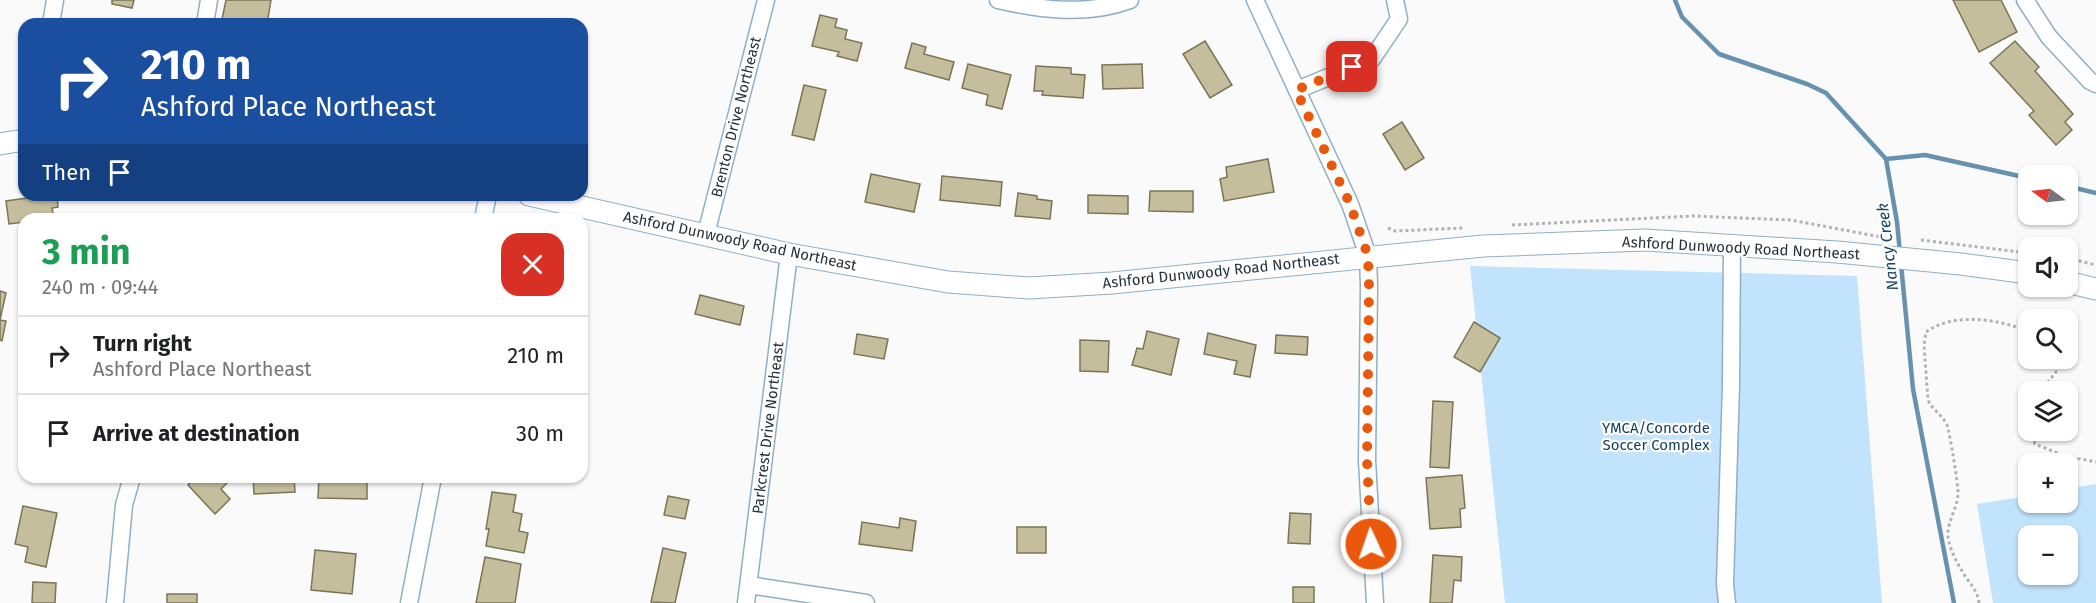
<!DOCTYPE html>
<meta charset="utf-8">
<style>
body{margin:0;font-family:"Fira Sans",sans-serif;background:#f6f6f6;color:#202124;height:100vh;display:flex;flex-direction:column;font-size:22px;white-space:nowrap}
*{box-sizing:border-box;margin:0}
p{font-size:20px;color:#757577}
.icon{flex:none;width:33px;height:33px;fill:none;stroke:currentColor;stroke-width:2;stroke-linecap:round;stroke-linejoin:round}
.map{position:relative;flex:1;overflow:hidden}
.drawer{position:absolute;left:18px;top:213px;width:570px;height:270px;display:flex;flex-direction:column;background:#fff;border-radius:18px;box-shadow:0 2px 4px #0004}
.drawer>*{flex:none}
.hud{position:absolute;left:18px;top:18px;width:570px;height:183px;border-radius:18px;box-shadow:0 2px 4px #0004;background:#1a4fa0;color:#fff;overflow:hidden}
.needle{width:39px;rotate:285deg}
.tools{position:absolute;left:2018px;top:165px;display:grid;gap:12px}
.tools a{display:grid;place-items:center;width:60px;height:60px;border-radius:12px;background:#fff;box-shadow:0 2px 4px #0004;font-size:30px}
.pin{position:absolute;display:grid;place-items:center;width:51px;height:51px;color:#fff;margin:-26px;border-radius:12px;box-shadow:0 3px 9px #0006}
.me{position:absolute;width:66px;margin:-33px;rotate:357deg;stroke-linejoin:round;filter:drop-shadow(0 0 4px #0008)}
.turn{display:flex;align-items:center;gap:21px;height:126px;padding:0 24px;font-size:27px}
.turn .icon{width:78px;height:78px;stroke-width:2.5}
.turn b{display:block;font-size:42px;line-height:51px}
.then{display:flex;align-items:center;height:57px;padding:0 24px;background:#0003;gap:12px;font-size:22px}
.round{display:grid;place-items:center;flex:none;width:63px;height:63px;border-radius:18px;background:#f6f6f6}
.overview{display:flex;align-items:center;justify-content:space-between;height:102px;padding:0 24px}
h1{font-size:36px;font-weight:700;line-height:45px;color:#1e9e55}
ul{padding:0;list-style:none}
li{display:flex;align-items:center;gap:18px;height:78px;padding:0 24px;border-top:2px solid #e0e0e0}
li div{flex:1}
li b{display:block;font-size:22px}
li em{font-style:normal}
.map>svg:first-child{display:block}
.green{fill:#c1e3fb;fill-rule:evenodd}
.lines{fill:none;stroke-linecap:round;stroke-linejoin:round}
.stream{stroke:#6692b0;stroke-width:4.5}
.building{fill:#c4be9d;stroke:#7a7556;stroke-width:1.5}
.minor-casing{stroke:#90afc4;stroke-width:19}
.major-casing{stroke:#90afc4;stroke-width:23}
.path{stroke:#afb3b6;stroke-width:3;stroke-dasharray:3 3;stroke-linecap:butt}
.minor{stroke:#fff;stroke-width:16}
.major{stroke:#fff;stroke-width:21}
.route{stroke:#ea580c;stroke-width:10;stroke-dasharray:0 18}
.labels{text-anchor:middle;stroke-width:4.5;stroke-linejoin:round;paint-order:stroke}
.street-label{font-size:15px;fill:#26323b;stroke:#fff}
.park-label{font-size:15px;fill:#14415c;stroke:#fff}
.water-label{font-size:16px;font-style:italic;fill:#194661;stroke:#fff}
</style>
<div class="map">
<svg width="2096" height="603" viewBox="0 0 2096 603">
<rect width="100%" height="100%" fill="#fafafa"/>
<g class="green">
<polygon points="1470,266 1857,276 1882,603 1505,603"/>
<path d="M2096,484v119h-103l-16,-99 51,-8v6h39v-13zM2028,536h39v38h-39z"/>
</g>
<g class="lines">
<g class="stream">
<polyline points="1675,0 1682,17 1719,54 1807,84 1826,93 1886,159 1897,222 1900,253"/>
<polyline points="1886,159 1925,155 2028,178"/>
<polyline points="2067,186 2096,193"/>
<polyline points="1901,264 1913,389 1954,603"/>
</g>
</g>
<g class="building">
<polygon points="112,0 134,0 132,8 112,4"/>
<polygon points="226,0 271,0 267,24 221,24"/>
<polygon points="1953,0 2001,0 2017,32 1979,52"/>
<polygon points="820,15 837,19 835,27 847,30 845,39 862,43 857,61 837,56 839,52 812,46"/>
<polygon points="1205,41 1232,85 1210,98 1183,54"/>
<polygon points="2015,41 2039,67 2035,71 2073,114 2065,122 2072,130 2056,145 2029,115 2034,111 1990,63"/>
<polygon points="912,43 926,47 924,54 954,62 949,80 905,68"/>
<polygon points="968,64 1011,75 1002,109 986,105 988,95 962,88"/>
<polygon points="1142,64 1143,88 1103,89 1102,65"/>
<polygon points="1036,66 1071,68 1071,74 1085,75 1083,98 1042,95 1043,91 1034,91"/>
<polygon points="804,85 826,90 814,140 792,135"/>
<polygon points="1402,122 1424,158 1405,170 1383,134"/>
<polygon points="1268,159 1274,192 1224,201 1220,179 1227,177 1226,167"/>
<polygon points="871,174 920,184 914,212 865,202"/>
<polygon points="942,176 1002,182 1000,206 940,200"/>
<polygon points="1150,191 1193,191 1193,212 1149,211"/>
<polygon points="1018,193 1037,196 1037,199 1052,201 1050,219 1015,216"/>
<polygon points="49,195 57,195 58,207 52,208 54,218 24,219 24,222 9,224 6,201"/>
<polygon points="1088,195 1128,196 1128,214 1088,213"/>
<polygon points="87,215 127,219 86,219"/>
<polygon points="0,291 6,293 0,320 6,321 2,341 0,340"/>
<polygon points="700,295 744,306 740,325 695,314"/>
<polygon points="1474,322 1500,338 1480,372 1454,357"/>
<polygon points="1147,331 1179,339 1171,375 1132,365 1137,348 1143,349"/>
<polygon points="1208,333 1256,345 1250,377 1234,374 1237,361 1204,354"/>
<polygon points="857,334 888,339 884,359 854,354"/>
<polygon points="1276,335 1308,337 1307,355 1275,353"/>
<polygon points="1080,340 1109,341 1108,372 1080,371"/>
<polygon points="1433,401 1453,402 1449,468 1430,467"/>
<polygon points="1462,475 1465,508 1460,509 1461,527 1430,529 1426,478"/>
<polygon points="196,477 221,477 227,483 221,489 230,499 215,514 188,485"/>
<polygon points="253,477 294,477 295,492 254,494"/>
<polygon points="319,477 367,477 367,499 318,498"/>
<polygon points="492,492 516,495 513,512 522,514 519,531 528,533 524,553 486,546 489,529 486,529"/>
<polygon points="668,496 689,500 685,519 664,515"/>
<polygon points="23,506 57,513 46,567 25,562 28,547 15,544"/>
<polygon points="1290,513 1311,514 1310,544 1288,543"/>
<polygon points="900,518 916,521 912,551 859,544 862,522 899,528"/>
<rect x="1017" y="527" width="29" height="26"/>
<polygon points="663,548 686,553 675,603 651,602"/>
<polygon points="315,550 356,554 352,594 311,590"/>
<polygon points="1433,555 1462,557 1461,581 1454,580 1452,603 1430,603"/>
<polygon points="485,557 521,564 515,603 476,603"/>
<polygon points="33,582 56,583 55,603 32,603"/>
<rect x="1293" y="587" width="21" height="16"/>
<rect x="167" y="594" width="30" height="9"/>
</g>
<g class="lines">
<g class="minor-casing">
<g id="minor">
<path d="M998,0c43,10 89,16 132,0"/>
<polyline points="1255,0 1350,204 1368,256 1369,286 1367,460 1375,603"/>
<polyline points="2025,0 2049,37 2090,81 2096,84"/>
<polyline points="51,24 55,0"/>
<polyline points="205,24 209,0"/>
<polyline points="1297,90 1372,59 1399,19 1395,0"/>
<polyline points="483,219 488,195"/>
<polyline points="706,234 766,0"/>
<polyline points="749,585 866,603"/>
<polyline points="115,603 124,505 132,477"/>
<polyline points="409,603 433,477"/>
<polyline points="746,603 789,254"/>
<polyline points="1727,603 1725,584 1731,385 1732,244"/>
</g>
</g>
<g class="major-casing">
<g id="major">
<polyline points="0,144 24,140"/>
<polyline points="529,195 789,254 948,282 1029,288 1112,283 1483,246 1645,240 1837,252 1961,264 2028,273"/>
<polyline points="2067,282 2096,289"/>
</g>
</g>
<g class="path">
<polyline points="1512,225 1692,216 1791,220 1881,237"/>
<polyline points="1388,228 1395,231 1463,228"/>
<polyline points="1921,240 2028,253"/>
<polyline points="2067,258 2096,265"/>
<polyline points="2040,392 2056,372 2054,358"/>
<polyline points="2028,411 2024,417 2028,426"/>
<polyline points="2030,430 2035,444 2065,456 2096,462"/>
<path d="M1979,603c-1,-13 -11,-21 -17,-32 -5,-8 -11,-20 -13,-29 -5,-18 9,-32 9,-49 0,-10 -8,-59 -11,-68 -5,-11 -15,-15 -19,-25l-4,-55 2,-13c28,-20 71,-13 102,-1"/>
</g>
<use href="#minor" class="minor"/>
<use href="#major" class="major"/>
</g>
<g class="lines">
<polyline class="route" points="1352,67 1296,90 1350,204 1368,256 1369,286 1367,460 1371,544"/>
</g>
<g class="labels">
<g class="street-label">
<text transform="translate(736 117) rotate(-76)" y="5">Brenton Drive Northeast</text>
<text transform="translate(740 241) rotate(12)" y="5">Ashford Dunwoody Road Northeast</text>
<text transform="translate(1741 248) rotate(3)" y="5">Ashford Dunwoody Road Northeast</text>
<text transform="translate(1221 271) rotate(-6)" y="5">Ashford Dunwoody Road Northeast</text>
<text transform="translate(768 428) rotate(-83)" y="5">Parkcrest Drive Northeast</text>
</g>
<g class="park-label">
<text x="1656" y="433">YMCA/Concorde<tspan x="1656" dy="17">Soccer Complex</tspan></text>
</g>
<g class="water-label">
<text transform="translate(1887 247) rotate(-97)" y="6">Nancy Creek</text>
</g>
</g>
</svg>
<div class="tools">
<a><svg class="needle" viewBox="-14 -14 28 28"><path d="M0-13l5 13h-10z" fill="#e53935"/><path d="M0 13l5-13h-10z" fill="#757577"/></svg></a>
<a><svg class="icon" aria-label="sound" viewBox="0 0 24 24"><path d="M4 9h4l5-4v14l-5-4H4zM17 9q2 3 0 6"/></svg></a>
<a><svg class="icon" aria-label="search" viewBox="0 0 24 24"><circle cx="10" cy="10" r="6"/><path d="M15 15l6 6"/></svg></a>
<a><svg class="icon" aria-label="layers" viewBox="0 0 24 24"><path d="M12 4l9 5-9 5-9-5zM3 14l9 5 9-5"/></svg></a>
<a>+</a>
<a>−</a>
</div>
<div class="pin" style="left:1352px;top:67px;background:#d93025"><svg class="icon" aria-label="arrive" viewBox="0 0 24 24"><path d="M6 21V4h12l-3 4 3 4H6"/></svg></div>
<svg class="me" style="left:1371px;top:544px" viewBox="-20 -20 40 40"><circle r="17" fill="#ea580c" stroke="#fff" stroke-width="3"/><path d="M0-11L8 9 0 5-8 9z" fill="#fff"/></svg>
<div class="hud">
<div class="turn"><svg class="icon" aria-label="right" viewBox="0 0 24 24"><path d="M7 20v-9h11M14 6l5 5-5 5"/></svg><div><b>210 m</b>Ashford Place Northeast</div></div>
<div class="then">Then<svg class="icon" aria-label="arrive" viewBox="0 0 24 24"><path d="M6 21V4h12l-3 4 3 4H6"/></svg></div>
</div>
<section class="drawer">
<div class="overview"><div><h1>3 min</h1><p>240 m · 09:44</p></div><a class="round" style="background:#d93025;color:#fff"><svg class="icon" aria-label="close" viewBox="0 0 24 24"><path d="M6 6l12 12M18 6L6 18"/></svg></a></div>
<ul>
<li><svg class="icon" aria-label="right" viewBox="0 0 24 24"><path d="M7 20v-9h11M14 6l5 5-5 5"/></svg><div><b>Turn right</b><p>Ashford Place Northeast</p></div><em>210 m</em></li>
<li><svg class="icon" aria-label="arrive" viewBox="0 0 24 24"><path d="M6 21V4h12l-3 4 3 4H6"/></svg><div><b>Arrive at destination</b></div><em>30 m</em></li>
</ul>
</section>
</div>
